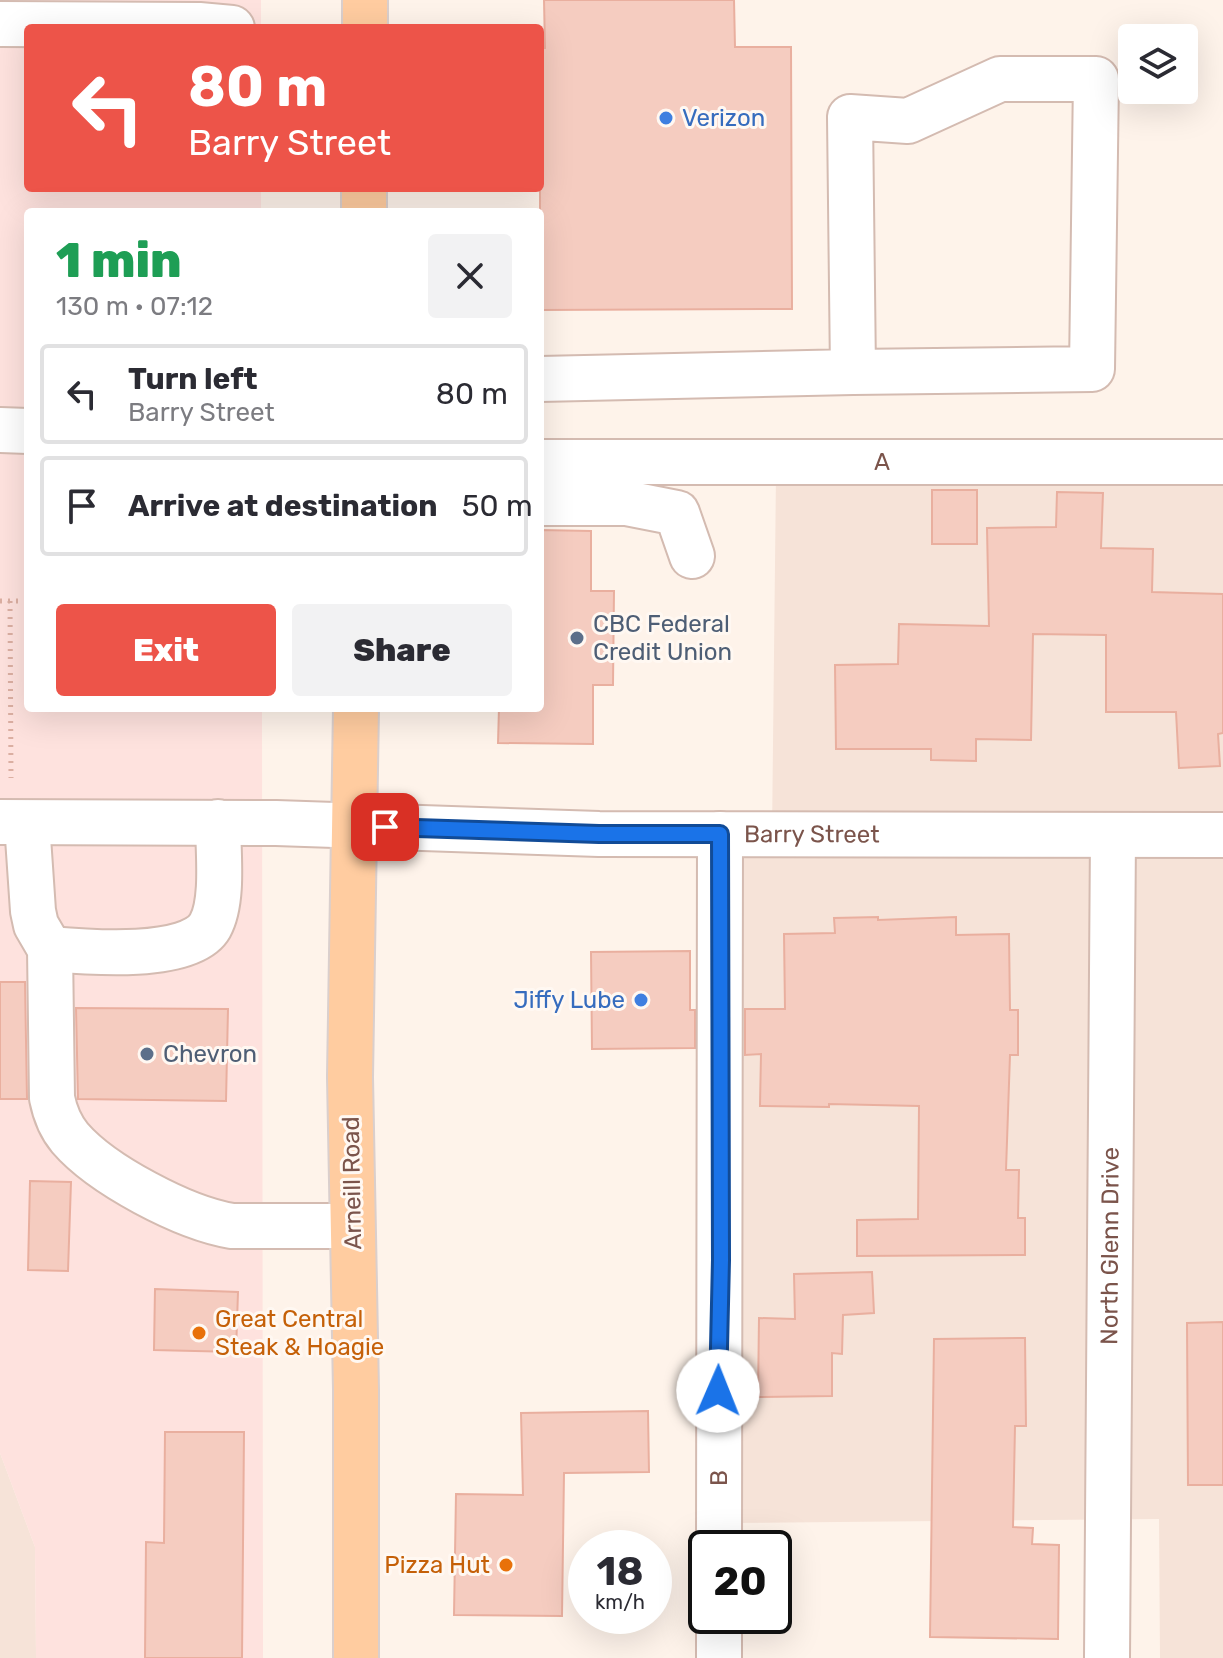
<!DOCTYPE html>
<meta charset="utf-8">
<style>
body{margin:0;font-family:Rubik,sans-serif;background:#f2f2f3;color:#2b2b33;height:100vh;display:flex;flex-direction:column;font-size:30px;white-space:nowrap}
*{box-sizing:border-box;margin:0}
p{font-size:26px;color:#7c7c81}
.icon{flex:none;width:44px;height:44px;fill:none;stroke:currentColor;stroke-width:2;stroke-linecap:round;stroke-linejoin:round}
.map{position:relative;flex:1;overflow:hidden}
.drawer{position:absolute;left:24px;top:208px;width:520px;height:504px;display:flex;flex-direction:column;background:#fff;border-radius:8px;box-shadow:0 8px 32px #0002}
.drawer>*{flex:none}
.top-card{position:absolute;left:24px;top:24px;width:520px;height:168px;border-radius:8px;box-shadow:0 8px 32px #0002;background:#ed5449;color:#fff;overflow:hidden}
.tools{position:absolute;left:1118px;top:24px;display:grid;gap:16px}
.tools a{display:grid;place-items:center;width:80px;height:80px;border-radius:8px;background:#fff;box-shadow:0 8px 32px #0002;font-size:40px}
.speed{position:absolute;left:568px;top:1530px;display:flex;gap:16px;font-size:40px;font-weight:700;text-align:center}
.speed>*{display:grid;place-content:center;width:104px;height:104px;border-radius:50%;background:#fff;box-shadow:0 8px 32px #0002;line-height:1}
.speed small{font-size:20px;font-weight:400}
.speed .limit{border:4px solid #111;border-radius:12px;background:#fff;color:#111}
.pin{position:absolute;display:grid;place-items:center;width:68px;height:68px;color:#fff;margin:-34px;border-radius:16px;box-shadow:0 4px 12px #0006}
.me{position:absolute;width:88px;margin:-44px;rotate:1deg;stroke-linejoin:round;filter:drop-shadow(0 0 6px #0008)}
.turn{display:flex;align-items:center;gap:28px;height:168px;padding:0 32px;font-size:36px}
.turn .icon{width:104px;height:104px;stroke-width:2.5}
.turn b{display:block;font-size:56px;line-height:68px}
.round{display:grid;place-items:center;flex:none;width:84px;height:84px;border-radius:8px;background:#f2f2f3}
.headline{display:flex;align-items:center;justify-content:space-between;height:136px;padding:0 32px}
h1{font-size:48px;font-weight:800;line-height:60px;color:#1e9e55}
.primary-button{display:flex;gap:16px;margin-top:auto;padding:16px 32px}
.primary-button a{flex:1;height:92px;border-radius:8px;background:#ed5449;color:#fff;font-size:32px;font-weight:800;line-height:92px;text-align:center}
.primary-button a+a{background:#f2f2f3;color:#2b2b33}
ul{padding:0;list-style:none}
li{display:flex;align-items:center;gap:24px;height:100px;margin:0 16px 12px;padding:0 16px;border:4px solid #e1e1e2;border-radius:8px}
li div{flex:1}
li b{display:block;font-size:30px}
li em{font-style:normal}
.map>svg:first-child{display:block}
.residential{fill:#f6e3d8}
.commercial{fill:#fee2de}
.building{fill:#f5ccc0;stroke:#e9af9f;stroke-width:2}
.lines{fill:none;stroke-linecap:round;stroke-linejoin:round}
.minor-casing{stroke:#d4bbb1;stroke-width:48}
.major-casing{stroke:#dacfcd;stroke-width:48}
.path{stroke:#dbafa2;stroke-width:5;stroke-dasharray:2 6;stroke-linecap:butt}
.minor{stroke:#fff;stroke-width:44}
.major{stroke:#ffcca0;stroke-width:44}
.route-casing{stroke:#114b97;stroke-width:20}
.route{stroke:#1a73e8;stroke-width:14}
.shop-dot{fill:#3f7fe0;stroke:#fff8f2;stroke-width:3}
.service-dot{fill:#5c6f8a;stroke:#fff8f2;stroke-width:3}
.food-dot{fill:#e8710a;stroke:#fff8f2;stroke-width:3}
.labels{text-anchor:middle;stroke-width:6;stroke-linejoin:round;paint-order:stroke}
.shop-label{font-size:24px;fill:#366cbe;stroke:#fff8f2;text-anchor:start}
.street-label{font-size:24px;fill:#7b544b;stroke:#fff8f2}
.service-label{font-size:24px;fill:#4e5e75;stroke:#fff8f2;text-anchor:start}
.food-label{font-size:24px;fill:#c56008;stroke:#fff8f2;text-anchor:start}
</style>
<div class="map">
<svg width="1223" height="1658" viewBox="0 0 1223 1658">
<rect width="100%" height="100%" fill="#fef3ea"/>
<g class="residential">
<polygon points="1223,472 1223,1658 1160,1658 1159,1519 731,1523 720,834 772,834 776,474"/>
<polygon points="0,1453 35,1547 36,1658 0,1658"/>
</g>
<polygon class="commercial" points="0,0 261,0 261,28 28,28 28,188 261,188 261,212 28,212 28,708 262,708 263,1658 36,1658 35,1547 0,1453"/>
<g class="building">
<polygon points="544,0 734,0 735,47 791,47 792,309 540,310 540,48 545,48"/>
<rect x="932" y="490" width="45" height="54"/>
<polygon points="1057,492 1103,493 1101,548 1153,549 1152,592 1223,594 1223,733 1218,734 1220,766 1179,768 1176,712 1106,712 1106,635 1033,634 1031,740 976,739 976,761 931,760 931,749 836,749 835,665 898,664 899,624 989,626 987,528 1056,527"/>
<polygon points="540,530 591,531 591,591 614,591 613,685 593,685 593,744 498,743 499,708 540,708"/>
<polygon points="878,917 878,920 956,917 956,935 1009,934 1010,1010 1018,1010 1018,1055 1010,1055 1006,1170 1019,1170 1018,1218 1025,1218 1025,1255 857,1256 857,1220 918,1219 919,1106 829,1104 829,1107 760,1106 761,1054 745,1055 745,1009 785,1009 784,934 835,933 834,918"/>
<polygon points="690,951 690,1010 695,1010 695,1048 592,1049 591,952"/>
<polygon points="0,982 25,982 27,1099 0,1099"/>
<polygon points="76,1008 228,1009 226,1101 78,1099"/>
<polygon points="30,1181 71,1182 68,1271 28,1270"/>
<polygon points="872,1272 874,1313 843,1315 842,1354 832,1353 832,1396 758,1397 759,1318 795,1319 794,1274"/>
<polygon points="155,1289 238,1292 236,1352 154,1350"/>
<polygon points="1223,1322 1223,1485 1188,1485 1187,1323"/>
<polygon points="1025,1338 1026,1426 1015,1426 1013,1527 1033,1528 1032,1544 1059,1545 1058,1639 930,1637 934,1339"/>
<polygon points="648,1411 649,1472 564,1473 562,1616 454,1615 456,1494 523,1495 521,1413"/>
<polygon points="165,1432 244,1432 242,1658 145,1658 146,1542 164,1543"/>
</g>
<g class="lines">
<g class="minor-casing">
<g id="minor">
<polyline points="0,24 199,25 232,28"/>
<polyline points="540,379 853,372 1092,369 1096,79 1000,79 908,121 850,117 853,372"/>
<polyline points="0,430 28,431"/>
<path id="s1" d="M540,462h683"/>
<polyline points="540,503 626,503 677,513 692,556"/>
<path id="s2" d="M0,822l276,1 323,11 624,1"/>
<path d="M27,823l6,88 3,14 14,24 2,149c3,15 8,28 18,40 32,37 114,80 162,88h120"/>
<path d="M50,949c36,3 140,12 160,-23 14,-25 8,-75 8,-104"/>
<path id="s3" d="M719,1548l1,-714"/>
<polyline points="719,1616 719,1658"/>
<path id="s4" d="M1107,1658l6,-823"/>
</g>
</g>
<g class="major-casing">
<g id="major">
<polyline points="365,0 365,28"/>
<polyline points="364,212 364,188"/>
<polyline points="356,1658 356,1390 350,1077 356,708"/>
</g>
</g>
<g class="path">
<polyline points="0,601 28,601"/>
<polyline points="10,601 11,778"/>
</g>
<use href="#minor" class="minor"/>
<use href="#major" class="major"/>
</g>
<g class="lines">
<g class="route-casing">
<polyline id="route" points="385,827 599,834 720,834 721,1260 718,1391"/>
</g>
<use href="#route" class="route"/>
</g>
<g class="shop-dot">
<circle cx="666" cy="118" r="8"/>
<circle cx="641" cy="1000" r="8"/>
</g>
<g class="service-dot">
<circle cx="577" cy="638" r="8"/>
<circle cx="147" cy="1054" r="8"/>
</g>
<g class="food-dot">
<circle cx="199" cy="1333" r="8"/>
<circle cx="506" cy="1565" r="8"/>
</g>
<g class="labels">
<g class="shop-label">
<text x="682" y="126">Verizon</text>
<text x="625" y="1008" text-anchor="end">Jiffy Lube</text>
</g>
<g class="street-label">
<text dy="8" stroke="none"><textPath href="#s1" startOffset="342">A</textPath></text>
<text dy="8" stroke="none"><textPath href="#s2" startOffset="812">Barry Street</textPath></text>
<text transform="translate(352 1183) rotate(-91)" y="8">Arneill Road</text>
<text dy="8" stroke="none"><textPath href="#s4" startOffset="412">North Glenn Drive</textPath></text>
<text dy="8" stroke="none"><textPath href="#s3" startOffset="70">B</textPath></text>
</g>
<g class="service-label">
<text x="593" y="632">CBC Federal<tspan x="593" dy="28">Credit Union</tspan></text>
<text x="163" y="1062">Chevron</text>
</g>
<g class="food-label">
<text x="215" y="1327">Great Central<tspan x="215" dy="28">Steak &amp; Hoagie</tspan></text>
<text x="490" y="1573" text-anchor="end">Pizza Hut</text>
</g>
</g>
</svg>
<div class="tools">
<a><svg class="icon" aria-label="layers" viewBox="0 0 24 24"><path d="M12 4l9 5-9 5-9-5zM3 14l9 5 9-5"/></svg></a>
</div>
<div class="speed"><div>18<small>km/h</small></div><div class="limit">20</div></div>
<div class="pin" style="left:385px;top:827px;background:#d93025"><svg class="icon" aria-label="arrive" viewBox="0 0 24 24"><path d="M6 21V4h12l-3 4 3 4H6"/></svg></div>
<svg class="me" style="left:718px;top:1391px" viewBox="-20 -20 40 40"><circle r="19" fill="#fff"/><path d="M0-13L10 11 0 6-10 11z" fill="#1a73e8"/></svg>
<div class="top-card">
<div class="turn"><svg class="icon" aria-label="left" viewBox="0 0 24 24"><path d="M17 20v-9H6M10 6l-5 5 5 5"/></svg><div><b>80 m</b>Barry Street</div></div>
</div>
<section class="drawer">
<div class="headline"><div><h1>1 min</h1><p>130 m · 07:12</p></div><a class="round"><svg class="icon" aria-label="close" viewBox="0 0 24 24"><path d="M6 6l12 12M18 6L6 18"/></svg></a></div>
<ul>
<li><svg class="icon" aria-label="left" viewBox="0 0 24 24"><path d="M17 20v-9H6M10 6l-5 5 5 5"/></svg><div><b>Turn left</b><p>Barry Street</p></div><em>80 m</em></li>
<li><svg class="icon" aria-label="arrive" viewBox="0 0 24 24"><path d="M6 21V4h12l-3 4 3 4H6"/></svg><div><b>Arrive at destination</b></div><em>50 m</em></li>
</ul>
<div class="primary-button"><a>Exit</a><a>Share</a></div>
</section>
</div>
